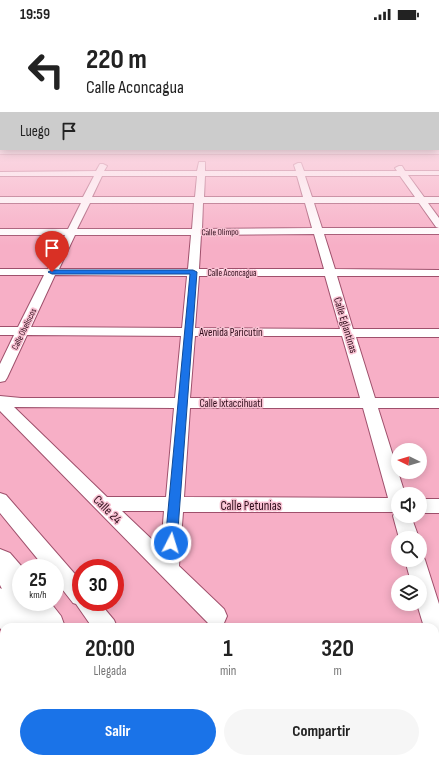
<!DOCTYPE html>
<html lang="es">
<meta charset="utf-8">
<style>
body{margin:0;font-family:"Sofia Sans Condensed",sans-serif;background:#f6f6f6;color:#222;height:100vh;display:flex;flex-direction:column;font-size:15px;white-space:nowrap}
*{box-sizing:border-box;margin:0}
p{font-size:13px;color:#767676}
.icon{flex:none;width:22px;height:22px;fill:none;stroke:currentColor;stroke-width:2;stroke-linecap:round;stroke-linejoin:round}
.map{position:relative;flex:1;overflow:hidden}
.details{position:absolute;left:0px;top:595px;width:439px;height:140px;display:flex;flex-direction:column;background:#fff;border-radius:12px 12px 0 0;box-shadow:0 2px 10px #0003}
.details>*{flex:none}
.guide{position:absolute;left:0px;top:0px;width:439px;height:122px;box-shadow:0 2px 10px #0003;background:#fff;color:#222;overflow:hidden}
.needle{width:26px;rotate:275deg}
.controls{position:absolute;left:391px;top:415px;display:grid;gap:8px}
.controls a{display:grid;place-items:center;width:36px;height:36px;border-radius:50%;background:#fff;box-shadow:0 2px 10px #0003;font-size:20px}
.speed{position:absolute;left:12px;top:531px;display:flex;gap:8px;font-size:20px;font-weight:700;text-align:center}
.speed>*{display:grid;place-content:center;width:52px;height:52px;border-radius:50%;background:#fff;box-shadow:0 2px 10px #0003;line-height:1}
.speed small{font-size:10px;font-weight:400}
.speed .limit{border:6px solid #d22;background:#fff;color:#111}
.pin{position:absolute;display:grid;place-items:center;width:34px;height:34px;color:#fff;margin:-41px -17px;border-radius:50% 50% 50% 0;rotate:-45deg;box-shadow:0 0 4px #0007}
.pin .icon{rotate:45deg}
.me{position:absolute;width:44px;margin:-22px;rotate:5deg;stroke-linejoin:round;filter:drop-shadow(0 0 3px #0008)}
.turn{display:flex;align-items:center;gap:14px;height:84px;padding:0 20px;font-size:18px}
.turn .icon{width:52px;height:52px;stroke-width:2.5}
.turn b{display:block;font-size:28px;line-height:34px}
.then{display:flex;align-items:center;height:38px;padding:0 20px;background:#0003;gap:8px;font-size:15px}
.eta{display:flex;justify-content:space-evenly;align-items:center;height:68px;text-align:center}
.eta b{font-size:24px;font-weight:700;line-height:28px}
.button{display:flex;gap:8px;margin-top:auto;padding:8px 20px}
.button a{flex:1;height:46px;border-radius:24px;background:#1a73e8;color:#fff;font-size:16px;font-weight:700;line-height:46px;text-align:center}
.button a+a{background:#f6f6f6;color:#222}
.status{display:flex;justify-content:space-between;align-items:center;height:28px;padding:0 20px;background:#fff;direction:ltr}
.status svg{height:11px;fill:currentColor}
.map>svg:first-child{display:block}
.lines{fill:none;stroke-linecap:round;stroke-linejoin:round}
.minor-casing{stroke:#9f506c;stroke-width:2}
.primary-casing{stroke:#9f506c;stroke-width:2}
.minor{fill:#fff;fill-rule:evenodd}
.primary{fill:#fff;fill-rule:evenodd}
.route{fill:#1a73e8;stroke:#114b97}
.labels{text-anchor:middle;stroke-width:3;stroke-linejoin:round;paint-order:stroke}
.far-street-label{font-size:9px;fill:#2f0e1b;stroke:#f9c2d3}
.street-label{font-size:11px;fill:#2f0e1b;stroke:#f9c2d3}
.near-street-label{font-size:13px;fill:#2f0e1b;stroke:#f9c2d3}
</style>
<div class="status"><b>19:59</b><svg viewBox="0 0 49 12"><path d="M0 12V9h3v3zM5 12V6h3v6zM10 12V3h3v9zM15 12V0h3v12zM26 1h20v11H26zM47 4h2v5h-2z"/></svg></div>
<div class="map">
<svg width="439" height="735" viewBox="0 0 439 735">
<rect width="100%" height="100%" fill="#f7afc6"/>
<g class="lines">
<g class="minor-casing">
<g id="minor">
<rect x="0" y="122" width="439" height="4"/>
<path d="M199,134h6v9h91l-2,-6 4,-2h3l3,8h93l-2,-3 4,-2h3l3,5h34v4h-31l16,22h15v6h-11l11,15v10l-3,-1 -17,-24h-105l8,25h117v6h-115l11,35 104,1v6h-102l16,53h86v8h-83l19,61h64v10h-61l27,86h-7v22h13l8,22h-20l-6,-22 2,-4h-212l-4,54 45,43 3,7 -3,7 -8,3 -8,-3 -208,-212v-15l21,2h154l6,-62 -154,-1 -20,43 -2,3 -5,1v-18l14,-29h-14v-8h18l26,-52h-44v-6h48l17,-34h-65v-6h68l13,-26h-81v-6h83l11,-21h-94v-4l96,-1 4,-7h3l4,2 -3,5h93zM102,148h95l-2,21h-103zM205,148h92l6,21h-99zM305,148h95l15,21h-103zM90,175h104l-2,26h-115zM203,175h102l7,25 -110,1zM314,206l10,35h-125l2,-34zM75,207h116l-3,34h-129zM55,247l132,1 -5,52 -151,-1zM199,248h126l15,53 -145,-1zM195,308h147l18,62h-170zM14,379l160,1 -8,89h-59zM190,380h173l25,90 -204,-1zM122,483h42l-3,37z"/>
<polygon points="0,465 6,467 81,553 81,574 99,574 114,592 117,599 92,599 76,576 73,575 55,552 55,540 45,540 0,485"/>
<rect x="420" y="471" width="19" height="14"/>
<polygon points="420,525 422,526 425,532 439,576 439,639 435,639 435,599 424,599 417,576 420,576 420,554 411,554 405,532 420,532"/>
<polygon points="198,731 227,731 228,735 200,735"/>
</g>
</g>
<g class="primary-casing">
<g id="primary">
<polygon points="0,521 10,525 23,540 21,540 21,574 50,574 61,588 65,599 4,599 4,606 0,600 0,560 2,561 0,557"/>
<polygon points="94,731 134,731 135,735 95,735"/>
<polygon points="137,731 177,731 178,735 138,735"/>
</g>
</g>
<use href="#minor" class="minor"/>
<use href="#primary" class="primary"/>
</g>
<linearGradient id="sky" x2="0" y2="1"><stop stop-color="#79a190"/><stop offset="0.53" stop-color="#fbdbe5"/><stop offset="1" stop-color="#fbdbe5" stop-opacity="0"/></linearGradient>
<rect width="439" height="218" fill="url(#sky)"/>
<polygon class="route" points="193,242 197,244 177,515 176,519 171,520 167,519 165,515 190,246 52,246 48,244 52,242"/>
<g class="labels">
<g class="far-street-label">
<text transform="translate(220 204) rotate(-1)" y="3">Calle Olimpo</text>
<text x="232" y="248">Calle Aconcagua</text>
<text transform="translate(24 301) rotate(-64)" y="3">Calle Obeliscos</text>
</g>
<g class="street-label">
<text transform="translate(346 297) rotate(73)" y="4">Calle Eglantinas</text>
<text x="231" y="308">Avenida Paricutín</text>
<text x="231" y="379">Calle Ixtaccihuatl</text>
</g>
<g class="near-street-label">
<text x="251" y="482">Calle Petunias</text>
<text transform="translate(108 481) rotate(45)" y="5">Calle 24</text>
</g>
</g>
</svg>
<div class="controls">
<a><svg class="needle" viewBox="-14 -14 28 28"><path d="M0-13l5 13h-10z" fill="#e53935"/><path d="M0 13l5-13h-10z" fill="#767676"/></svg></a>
<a><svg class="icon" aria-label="sound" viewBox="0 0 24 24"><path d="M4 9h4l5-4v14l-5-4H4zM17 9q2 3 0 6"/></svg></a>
<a><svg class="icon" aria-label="search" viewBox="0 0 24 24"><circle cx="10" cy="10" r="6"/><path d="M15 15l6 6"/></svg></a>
<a><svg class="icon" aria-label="layers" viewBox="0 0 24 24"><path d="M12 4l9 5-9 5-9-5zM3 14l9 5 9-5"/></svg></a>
</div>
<div class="speed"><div>25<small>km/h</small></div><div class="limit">30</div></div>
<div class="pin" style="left:52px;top:244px;background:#d93025"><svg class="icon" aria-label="arrive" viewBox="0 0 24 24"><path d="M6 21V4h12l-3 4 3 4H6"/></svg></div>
<svg class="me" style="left:171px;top:515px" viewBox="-20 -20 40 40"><circle r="17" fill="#1a73e8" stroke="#fff" stroke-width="3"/><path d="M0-11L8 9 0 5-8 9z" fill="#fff"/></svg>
<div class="guide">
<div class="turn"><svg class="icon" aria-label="left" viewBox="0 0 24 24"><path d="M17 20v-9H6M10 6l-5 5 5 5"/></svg><div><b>220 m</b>Calle Aconcagua</div></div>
<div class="then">Luego<svg class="icon" aria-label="arrive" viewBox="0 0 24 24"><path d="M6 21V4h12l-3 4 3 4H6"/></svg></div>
</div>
<section class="details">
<div class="eta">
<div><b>20:00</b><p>Llegada</p></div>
<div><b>1</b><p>min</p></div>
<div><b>320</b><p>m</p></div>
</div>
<div class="button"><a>Salir</a><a>Compartir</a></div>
</section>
</div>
